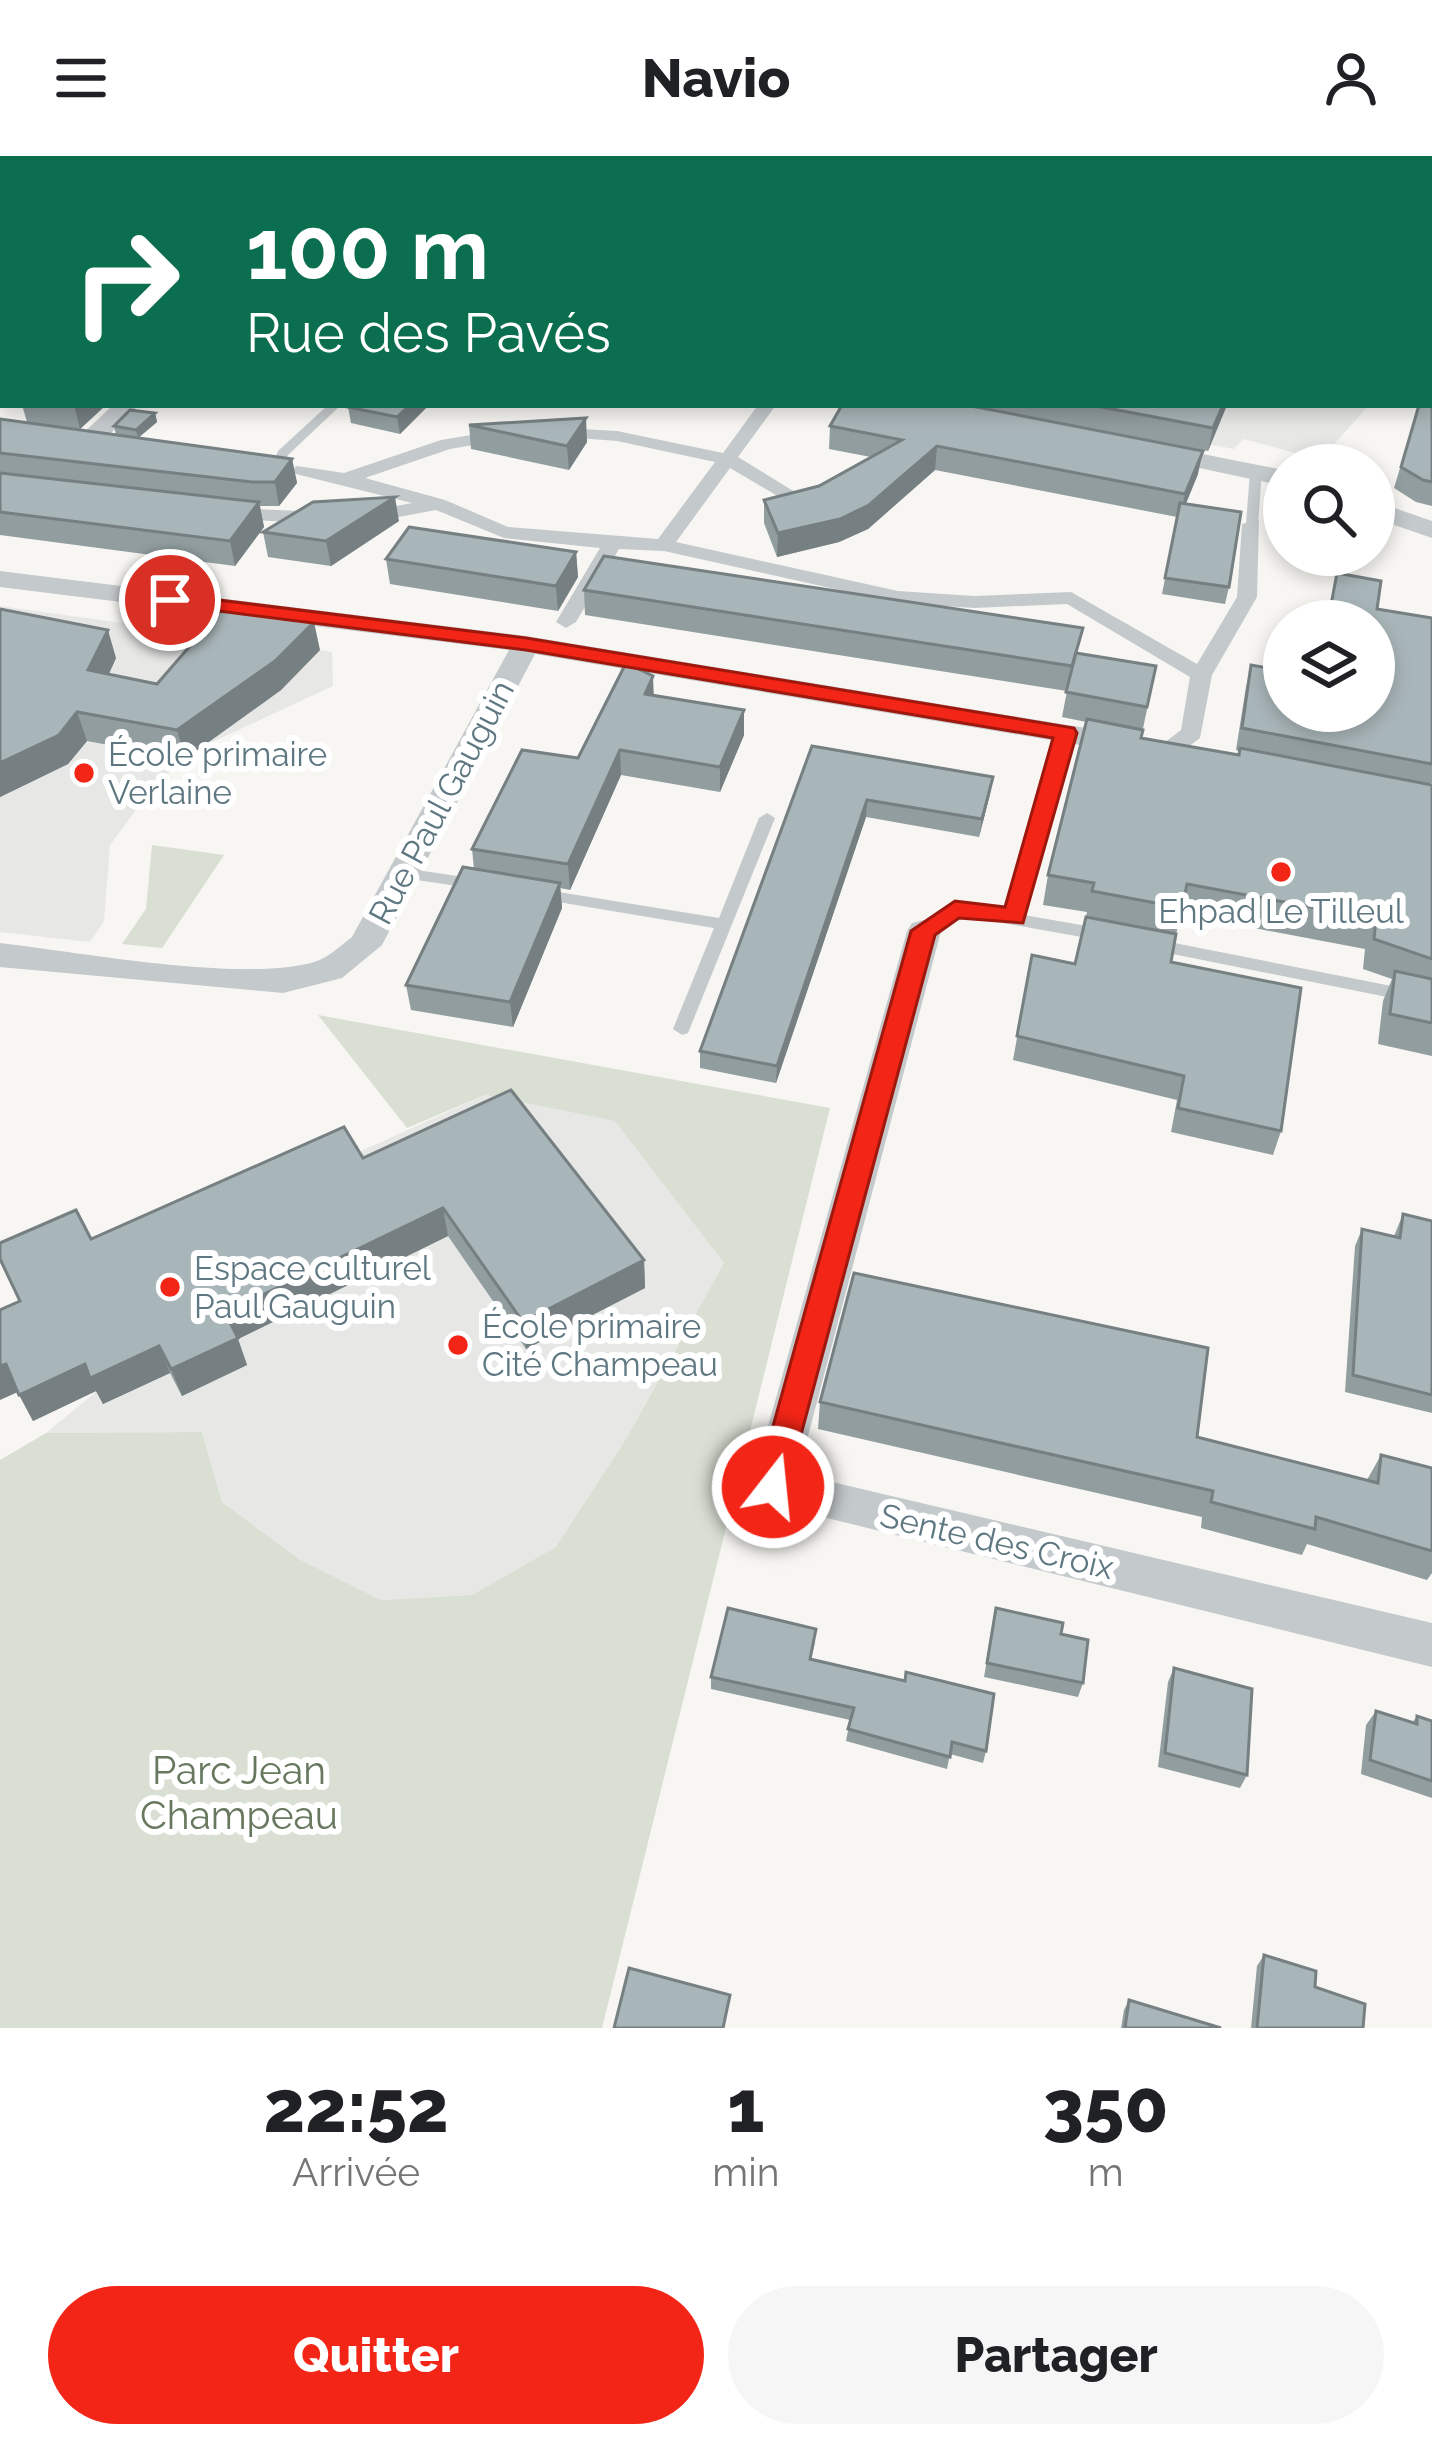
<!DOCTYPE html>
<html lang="fr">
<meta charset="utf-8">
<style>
body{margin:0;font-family:Raleway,sans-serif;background:#f6f6f6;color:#202124;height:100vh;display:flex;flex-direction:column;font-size:45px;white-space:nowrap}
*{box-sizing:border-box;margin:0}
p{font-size:39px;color:#757577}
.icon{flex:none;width:66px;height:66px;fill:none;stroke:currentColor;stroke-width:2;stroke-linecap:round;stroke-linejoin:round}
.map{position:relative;height:1872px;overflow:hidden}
.side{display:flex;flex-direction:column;background:#fff;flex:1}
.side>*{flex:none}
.hud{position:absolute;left:0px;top:0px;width:1434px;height:252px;box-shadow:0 6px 18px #0003;background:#0b6e4f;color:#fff;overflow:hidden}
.fabs{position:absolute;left:1263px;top:288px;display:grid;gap:24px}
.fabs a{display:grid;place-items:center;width:132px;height:132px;border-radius:50%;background:#fff;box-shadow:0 6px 18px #0003;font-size:60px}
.pin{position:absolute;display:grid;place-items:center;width:102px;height:102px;color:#fff;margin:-51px;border:6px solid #fff;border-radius:50%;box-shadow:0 3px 12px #0007}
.me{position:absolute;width:132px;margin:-66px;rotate:16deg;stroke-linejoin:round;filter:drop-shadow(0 0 9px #0008)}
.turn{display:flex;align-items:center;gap:42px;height:252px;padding:0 48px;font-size:54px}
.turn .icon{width:156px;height:156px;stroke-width:2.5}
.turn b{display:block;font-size:84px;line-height:102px}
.eta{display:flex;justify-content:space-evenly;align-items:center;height:204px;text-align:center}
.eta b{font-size:72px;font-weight:800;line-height:84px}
.primary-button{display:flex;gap:24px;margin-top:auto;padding:24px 48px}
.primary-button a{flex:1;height:138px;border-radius:72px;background:#f32516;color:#fff;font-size:48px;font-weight:800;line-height:138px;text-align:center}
.primary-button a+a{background:#f6f6f6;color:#202124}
header{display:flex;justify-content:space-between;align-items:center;height:156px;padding:0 48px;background:#fff;font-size:54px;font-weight:800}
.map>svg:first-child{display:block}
.built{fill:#e7e8e6}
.green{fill:#d9dfd3}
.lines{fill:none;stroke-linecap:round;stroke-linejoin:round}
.service{fill:#c4c9cc;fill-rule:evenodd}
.pedestrian{fill:#c4c9cc;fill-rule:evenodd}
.minor{fill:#c4c9cc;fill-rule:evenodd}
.secondary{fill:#d2d9dc;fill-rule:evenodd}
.rail-casing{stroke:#a1abaf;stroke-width:9}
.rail{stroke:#fff;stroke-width:6;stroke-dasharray:16;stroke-linecap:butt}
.wall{fill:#919d9f}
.shaded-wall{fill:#767f82}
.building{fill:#a9b6b9;stroke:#767f82;stroke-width:3}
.route{fill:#f32516;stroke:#9e180e;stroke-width:3}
.poi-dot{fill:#f32516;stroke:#fff;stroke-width:4.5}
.labels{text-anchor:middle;stroke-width:12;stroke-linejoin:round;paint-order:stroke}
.poi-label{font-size:33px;fill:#5e7781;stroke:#fff;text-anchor:start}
.street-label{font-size:33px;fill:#5e7781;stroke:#fff}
.near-park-label{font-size:39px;fill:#67785e;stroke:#fff}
</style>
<header><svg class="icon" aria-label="menu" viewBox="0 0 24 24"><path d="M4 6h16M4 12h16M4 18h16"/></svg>Navio<svg class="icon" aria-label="person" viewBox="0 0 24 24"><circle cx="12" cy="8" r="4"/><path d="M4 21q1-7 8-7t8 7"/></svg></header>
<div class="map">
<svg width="1432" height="1872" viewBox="0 0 1432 1872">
<rect width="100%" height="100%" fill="#f7f6f2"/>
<g class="built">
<polygon points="995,249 1369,249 1320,304 1244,283 1234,293"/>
<polygon points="0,450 332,496 333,530 195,594 153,631 110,689 104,765 90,786 0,776"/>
<polygon points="485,939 616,965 724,1107 626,1283 556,1392 472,1439 381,1444 299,1403 222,1346 202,1276 46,1277 97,1235 222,1160 350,1000"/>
</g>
<g class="green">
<polygon points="152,689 224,699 162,792 122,788 146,753"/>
<polygon points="318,859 830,952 602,1872 0,1872 0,1304 46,1277 202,1276 222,1346 299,1403 381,1444 472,1439 556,1391 626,1283 724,1107 615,965 485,939 407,972"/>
</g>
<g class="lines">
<g class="service">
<polygon points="60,0 73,0 77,3 64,3"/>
<polygon points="780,0 790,0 787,3 777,3"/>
<polygon points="328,249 341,249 288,299 281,316 273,316 271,313 278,295"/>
<polygon points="1256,312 1262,316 1258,368 1252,372 1246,368 1250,316"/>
<polygon points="1066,572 1073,577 1024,759 1104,773 1112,779 1110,783 1104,785 958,759 930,779 918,779 916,775 918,771 955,747 1008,757 1059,577"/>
<polygon points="767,657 775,662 688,877 682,879 673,873 714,772 540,743 532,738 540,733 719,762 759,662"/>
<polygon points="403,712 477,723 485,728 477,733 397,721 395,717"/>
<polygon points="1154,783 1432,838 1432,850 1148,793 1146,789"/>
</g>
<g class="pedestrian">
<polygon points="758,249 776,249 738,301 803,341 786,345 730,312 676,386 898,435 974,440 1071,436 1197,508 1237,441 1242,368 1259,364 1257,441 1212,519 1200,582 1176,600 1160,600 1160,590 1181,574 1190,521 1067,448 974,452 898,447 664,395 619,393 576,466 566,472 556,466 600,392 504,382 436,354 366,367 356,361 359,357 412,347 288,316 297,310 344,317 441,284 508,273 514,274 514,282 450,293 365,322 445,344 508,371 658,383 715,306 617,285 552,280 543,275 546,271 617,275 723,297"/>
<polygon points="228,352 322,356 332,362 322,368 221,362 221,354"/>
</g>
<g class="minor">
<polygon points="141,0 167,0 139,3"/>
<polygon points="3,54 3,66 0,67 0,55"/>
<polygon points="113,249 139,249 95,293 77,293 77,283"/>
<polygon points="1152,288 1284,314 1284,330 1143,300 1140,295"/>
<polygon points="1374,345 1432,365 1432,382 1374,362"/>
<path d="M0,415l526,65 602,99 15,9 -15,9 -593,-99 -153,291 -40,33 -59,15 -283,-26v-24c79,9 243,40 314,19 14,-4 26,-16 38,-25l157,-287 -509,-63z"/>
<polygon points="924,764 936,767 941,775 798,1318 1432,1467 1432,1511 758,1345 751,1331 907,775 912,767"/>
</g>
<rect class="secondary" x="1431" y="75" width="1" height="18"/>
<g class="rail-casing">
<g id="rail">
<polyline points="1192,0 1215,3"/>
<polyline points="1232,0 1253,3"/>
</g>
</g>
<use href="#rail" class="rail"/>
</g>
<g class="wall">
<polygon points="0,85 3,86 3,192 0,192"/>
<polygon points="1432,241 1432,350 1416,346 1394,332 1419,249"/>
<polygon points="22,249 106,249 80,273 27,266"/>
<polygon points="350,249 429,249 400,278 351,267 348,251"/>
<polygon points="968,249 1227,249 1208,295"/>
<polygon points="155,257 157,266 138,282 116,279 114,270"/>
<polygon points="0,263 292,303 297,327 279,350 260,350 264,371 235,410 0,379"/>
<polygon points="469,269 587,286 569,314 471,293"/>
<polygon points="830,270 1198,318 1186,348 1229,431 1225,448 1162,438 1177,361 935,314 868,373 839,386 777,401 764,367 764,344 819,330 871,301 829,293"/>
<polygon points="399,365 331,410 268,401 263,376"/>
<polygon points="576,396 578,421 558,455 390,428 386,403"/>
<polygon points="1337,417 1377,453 1432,462 1432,627 1429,628 1432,754 1432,900 1378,888 1383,845 1392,823 1363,813 1365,793 1180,758 1171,806 1281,975 1273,999 1171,976 1177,944 1013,904 1032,799 1075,808 1087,756 1043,749 1048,719 1086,566 1062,561 1067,535 585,459 584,434 1078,498 1156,510 1141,582 1238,599 1239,595 1236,594 1246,531 1251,509 1284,555 1374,465 1326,465"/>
<polygon points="0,453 116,502 109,518 157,528 320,494 281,534 185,603 87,585 68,608 0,641"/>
<polygon points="653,539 744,579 720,636 621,619 570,734 560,732 562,752 513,871 411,854 406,829 474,713 472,693"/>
<polygon points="812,590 990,638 979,681 866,661 776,927 700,912 700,895"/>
<polygon points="363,1002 644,1104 645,1132 526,1193 448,1080 238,1183 247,1209 182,1240 170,1217 103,1248 96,1235 33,1265 18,1235 20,1145 91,1083"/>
<polygon points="1403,1058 1432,1065 1432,1257 1345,1236 1355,1090 1362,1073 1394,1080"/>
<polygon points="820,1246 1197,1281 1367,1324 1381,1299 1432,1312 1432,1417 1427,1424 1307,1388 1302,1399 1201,1372 1202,1361 818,1273"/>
<polygon points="996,1452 1061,1478 1083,1527 1078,1541 984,1521"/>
<polygon points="815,1486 811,1503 986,1595 983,1607 950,1598 947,1613 846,1585 850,1564 711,1533 711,1521"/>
<polygon points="1174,1512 1247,1619 1240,1632 1158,1611 1168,1526"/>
<polygon points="1376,1555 1412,1567 1417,1560 1432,1565 1432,1642 1361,1618 1366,1569"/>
<polygon points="1264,1799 1315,1831 1363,1872 1251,1872 1257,1810"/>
<polygon points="1129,1844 1221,1872 1121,1872 1124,1854"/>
</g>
<g class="shaded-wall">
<polygon points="74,249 106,249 80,273"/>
<polygon points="410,249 429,249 400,278 397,261"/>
<polygon points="1223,249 1227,249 1208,295 1213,272"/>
<polygon points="155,257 157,266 138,282 136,274"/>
<polygon points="586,262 587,286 569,314 567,290"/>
<polygon points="937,290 935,314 868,373 839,386 777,401 778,377"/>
<polygon points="1203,295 1198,318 1180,361 1185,338"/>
<polygon points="292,303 297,327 279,350 275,326"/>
<polygon points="395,341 399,365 331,410 326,385"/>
<polygon points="259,346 264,371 235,410 230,385"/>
<polygon points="576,396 578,421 558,455 556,430"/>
<polygon points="314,466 320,494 281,534 185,603 177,574"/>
<polygon points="108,474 116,502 97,543 88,514"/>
<polygon points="653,520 654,545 645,538"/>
<polygon points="744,554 744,579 720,636 720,611"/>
<polygon points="77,556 87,585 68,608 0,641 0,607"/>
<polygon points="620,594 621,619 570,734 568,708"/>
<polygon points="993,621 990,638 979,681 982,663"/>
<polygon points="867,644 866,661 776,927 777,910"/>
<polygon points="560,727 562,752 513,871 510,846"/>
<polygon points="443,1052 448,1080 238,1183 247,1209 182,1240 171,1213 225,1157"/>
<polygon points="644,1104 645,1132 526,1193 523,1166"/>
<polygon points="159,1190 170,1217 103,1248 96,1235 33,1265 19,1239 85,1208"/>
<polygon points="6,1208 20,1235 0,1244 0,1210"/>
</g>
<g class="building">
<polygon points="222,0 229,0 252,3 218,3"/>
<polygon points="405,0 664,0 661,3 401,3"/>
<polygon points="786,0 934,0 946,1 945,3 784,3"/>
<polygon points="0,85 3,86 3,170 0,169"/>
<polygon points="1431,241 1432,241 1432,326 1423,324 1401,311 1419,249 1431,249"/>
<polygon points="350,249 410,249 397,261 348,251"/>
<polygon points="842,249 966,249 1203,295 1185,338 937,290 869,349 840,363 778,377 764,344 819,330 902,284 830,270"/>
<polygon points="1091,249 1223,249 1213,272"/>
<polygon points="130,254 155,257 136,274 114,270"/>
<polygon points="586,262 567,290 469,269"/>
<polygon points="0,263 292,303 275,326 252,326 0,297"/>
<polygon points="0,317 259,346 230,385 0,356"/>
<polygon points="395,341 326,385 263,376 313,346"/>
<polygon points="1180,347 1241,356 1229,431 1165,422"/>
<polygon points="409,371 576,396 556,430 386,403"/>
<polygon points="604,400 1083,472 1072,510 584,434"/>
<polygon points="1337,417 1381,425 1377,453 1432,462 1432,608 1242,572 1251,509 1284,515 1284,555 1374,555 1374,465 1328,465"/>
<polygon points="0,453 108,474 88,514 157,528 222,453 314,466 275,505 177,574 77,556 59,579 0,607"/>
<polygon points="1076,497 1156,510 1147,551 1066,536"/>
<polygon points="626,507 653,520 645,538 744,554 720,611 620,594 568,708 472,693 522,594 578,602"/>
<polygon points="1087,563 1143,574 1141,582 1239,599 1240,592 1432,629 1432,803 1374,783 1376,763 1187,728 1182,752 1092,735 1094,727 1048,719"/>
<polygon points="812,590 993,621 982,663 867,644 777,910 700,895"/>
<polygon points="463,711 560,727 510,846 406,829"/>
<polygon points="1086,761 1176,778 1171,806 1301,832 1281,975 1178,952 1184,920 1017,880 1032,799 1075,808"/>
<polygon points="1395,815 1432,823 1432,867 1390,858"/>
<polygon points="511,934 644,1104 523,1166 443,1052 225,1157 238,1182 171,1213 159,1190 90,1222 85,1208 19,1239 6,1208 0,1210 0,1154 20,1145 0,1103 0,1087 76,1054 91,1083 344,971 363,1002"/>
<polygon points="1403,1058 1432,1065 1432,1239 1353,1219 1362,1073 1400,1082"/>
<polygon points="854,1117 1208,1192 1197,1281 1378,1327 1381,1299 1432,1312 1432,1395 1316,1361 1315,1373 1211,1346 1213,1335 820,1246"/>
<polygon points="728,1452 816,1473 810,1503 905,1525 906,1516 994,1538 986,1595 952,1586 950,1601 848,1573 854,1552 711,1521"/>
<polygon points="996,1452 1063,1467 1061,1478 1088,1484 1083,1527 987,1507"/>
<polygon points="1174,1512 1252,1533 1247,1619 1165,1597"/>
<polygon points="1376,1555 1417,1568 1417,1560 1432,1565 1432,1625 1370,1604"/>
<polygon points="1264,1799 1316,1815 1315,1831 1365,1848 1363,1872 1257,1872"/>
<polygon points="629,1812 730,1839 723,1872 614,1872"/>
<polygon points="1129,1844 1221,1872 1125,1872"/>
</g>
<polygon class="route" points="170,438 526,482 1074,572 1077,577 1023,767 959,762 935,779 784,1342 773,1346 761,1342 756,1331 911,775 955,745 1005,751 1053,582 526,494 163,448 163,440"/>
<g class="poi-dot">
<circle cx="84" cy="617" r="12"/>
<circle cx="1281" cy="716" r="12"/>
<circle cx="170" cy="1131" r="12"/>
<circle cx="458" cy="1189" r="12"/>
</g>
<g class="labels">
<g class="poi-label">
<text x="108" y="610">École primaire<tspan x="108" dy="38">Verlaine</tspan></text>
<text x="1281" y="767" text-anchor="middle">Ehpad Le Tilleul</text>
<text x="194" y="1124">Espace culturel<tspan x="194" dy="38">Paul Gauguin</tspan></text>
<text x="482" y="1182">École primaire<tspan x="482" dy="38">Cité Champeau</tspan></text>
</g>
<g class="street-label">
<text transform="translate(441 646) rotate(-62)" y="12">Rue Paul Gauguin</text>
<text transform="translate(997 1385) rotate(13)" y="12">Sente des Croix</text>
</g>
<g class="near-park-label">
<text x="239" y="1628">Parc Jean<tspan x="239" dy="45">Champeau</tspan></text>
</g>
</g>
</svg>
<div class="fabs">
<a><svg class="icon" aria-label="search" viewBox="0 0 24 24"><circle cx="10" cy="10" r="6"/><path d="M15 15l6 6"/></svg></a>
<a><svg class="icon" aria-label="layers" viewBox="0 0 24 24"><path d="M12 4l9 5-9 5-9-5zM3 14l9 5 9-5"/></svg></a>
</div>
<div class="pin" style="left:170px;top:444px;background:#d93025"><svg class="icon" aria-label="arrive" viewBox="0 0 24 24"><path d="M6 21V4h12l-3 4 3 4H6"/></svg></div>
<svg class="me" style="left:773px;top:1331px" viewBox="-20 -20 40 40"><circle r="17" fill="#f32516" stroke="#fff" stroke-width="3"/><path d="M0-11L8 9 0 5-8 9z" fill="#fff"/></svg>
<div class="hud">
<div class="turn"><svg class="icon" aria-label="right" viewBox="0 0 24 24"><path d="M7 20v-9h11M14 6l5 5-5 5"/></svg><div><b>100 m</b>Rue des Pavés</div></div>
</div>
</div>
<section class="side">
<div class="eta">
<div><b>22:52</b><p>Arrivée</p></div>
<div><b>1</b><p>min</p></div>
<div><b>350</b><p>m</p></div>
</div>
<div class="primary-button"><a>Quitter</a><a>Partager</a></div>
</section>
